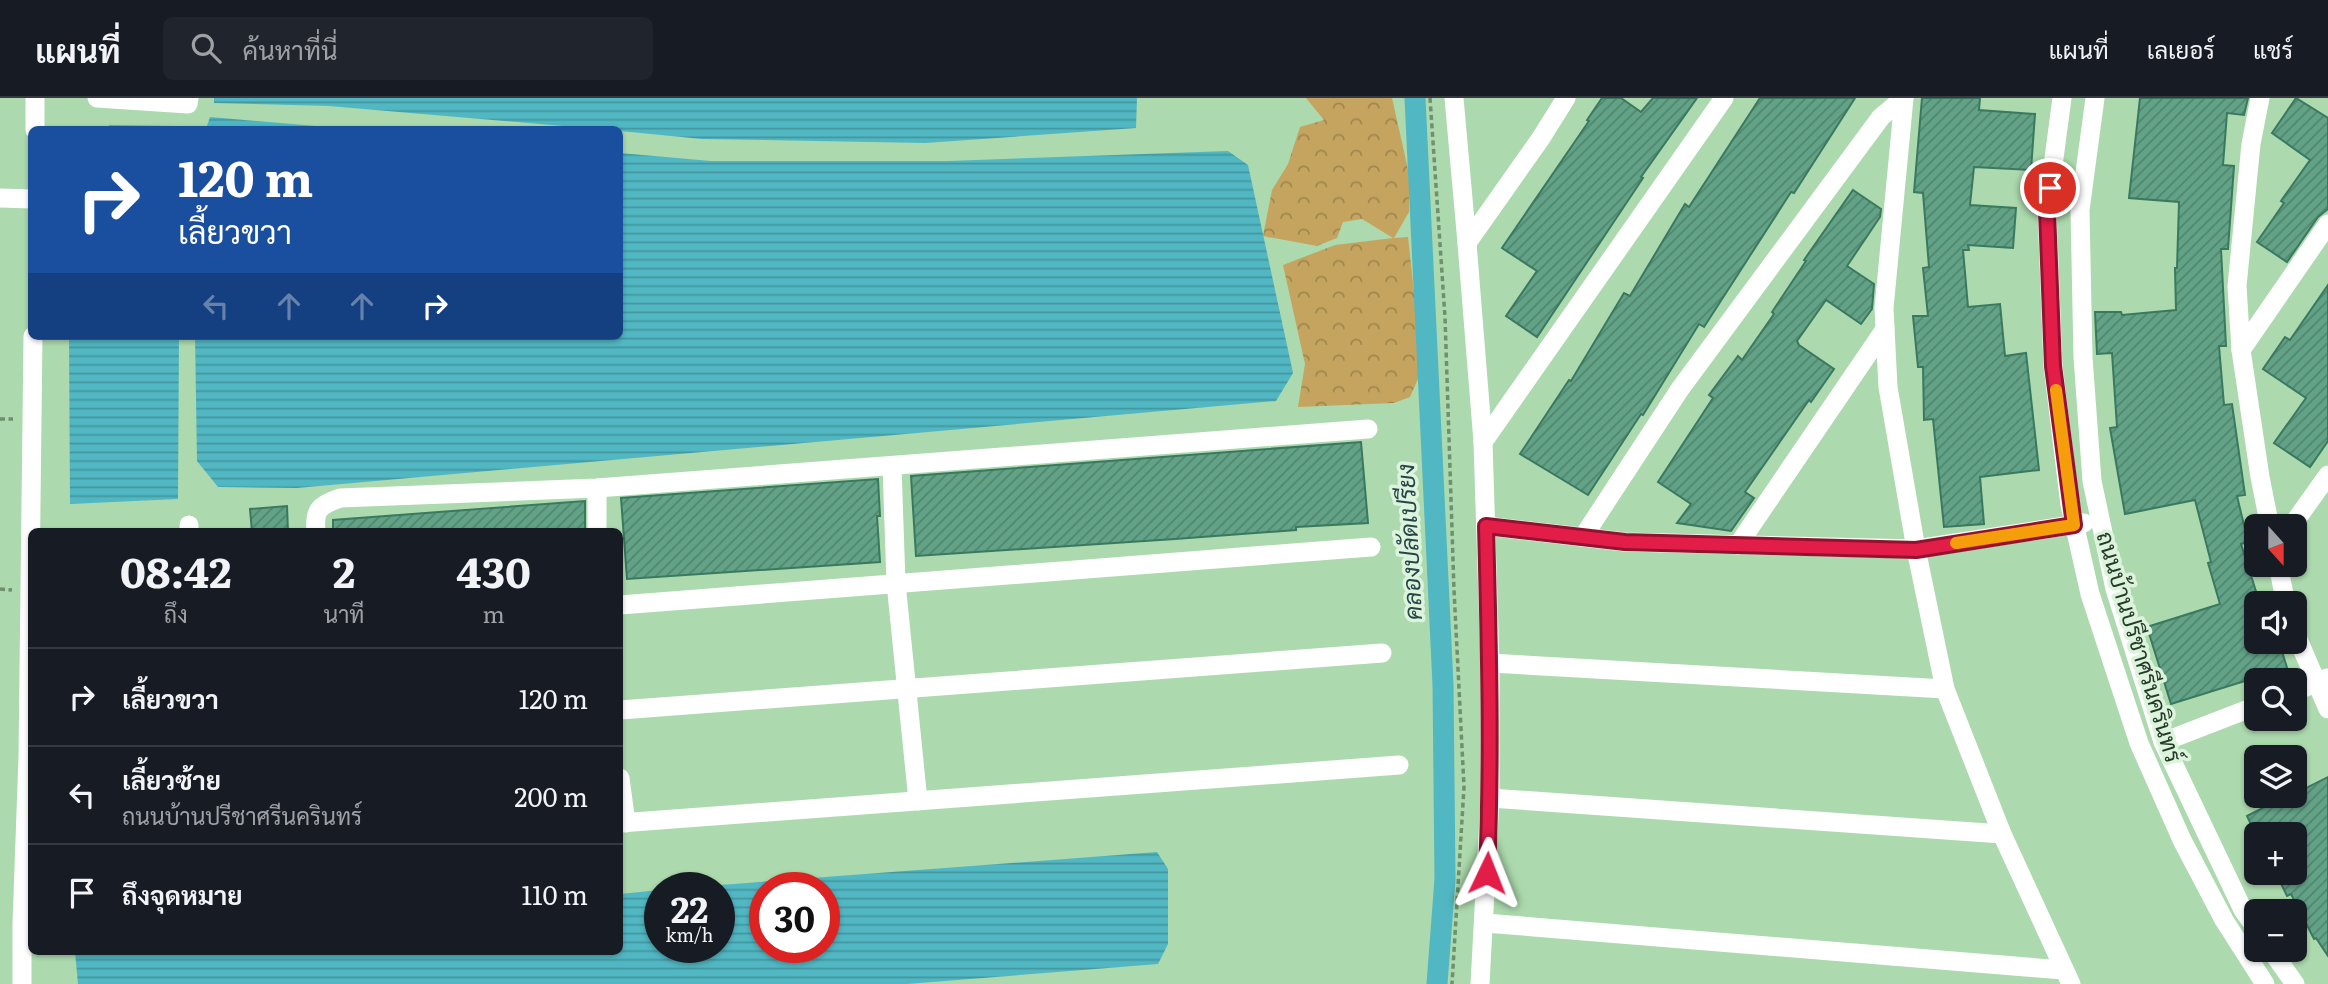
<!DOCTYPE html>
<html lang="th">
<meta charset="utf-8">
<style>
body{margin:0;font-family:Literata,Sarabun,serif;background:#20242c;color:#f1f3f6;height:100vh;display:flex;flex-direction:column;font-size:26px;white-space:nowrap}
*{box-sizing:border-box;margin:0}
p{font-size:23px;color:#9ea1a6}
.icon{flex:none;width:38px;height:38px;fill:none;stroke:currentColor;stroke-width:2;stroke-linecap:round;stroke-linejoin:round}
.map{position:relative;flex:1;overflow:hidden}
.sheet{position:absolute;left:28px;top:430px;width:595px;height:427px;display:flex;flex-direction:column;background:#171b24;border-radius:10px;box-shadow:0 2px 5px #0004}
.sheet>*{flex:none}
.hud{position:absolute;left:28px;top:28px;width:595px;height:214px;border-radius:10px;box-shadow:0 2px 5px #0004;background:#1a4fa0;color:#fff;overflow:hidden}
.needle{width:46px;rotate:159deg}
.buttons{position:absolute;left:2244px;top:416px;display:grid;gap:14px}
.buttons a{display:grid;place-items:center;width:63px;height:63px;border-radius:10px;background:#171b24;box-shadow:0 2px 5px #0004;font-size:35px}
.speed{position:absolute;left:644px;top:774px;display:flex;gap:14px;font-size:35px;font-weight:700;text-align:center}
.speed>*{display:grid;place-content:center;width:91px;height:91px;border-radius:50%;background:#171b24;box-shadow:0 2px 5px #0004;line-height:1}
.speed small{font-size:18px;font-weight:400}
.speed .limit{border:10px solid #d22;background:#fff;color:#111}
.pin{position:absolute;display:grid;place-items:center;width:60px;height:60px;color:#fff;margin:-30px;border:4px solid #fff;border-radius:50%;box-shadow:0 2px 7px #0007}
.me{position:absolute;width:77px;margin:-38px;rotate:2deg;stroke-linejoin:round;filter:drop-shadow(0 0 5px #0008)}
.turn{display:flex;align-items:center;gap:24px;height:147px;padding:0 35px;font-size:32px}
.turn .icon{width:91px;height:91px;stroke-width:2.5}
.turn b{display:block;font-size:49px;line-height:60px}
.lanes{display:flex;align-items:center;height:66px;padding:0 35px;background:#0003;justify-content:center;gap:35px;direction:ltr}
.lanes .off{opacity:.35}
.eta{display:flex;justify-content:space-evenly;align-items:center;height:119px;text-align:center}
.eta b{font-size:42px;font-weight:700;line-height:49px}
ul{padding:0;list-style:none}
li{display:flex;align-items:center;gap:21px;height:98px;padding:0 35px;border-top:2px solid #363941}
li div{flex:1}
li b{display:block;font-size:26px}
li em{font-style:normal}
header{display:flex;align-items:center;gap:42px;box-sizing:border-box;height:98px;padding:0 35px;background:#171b24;border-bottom:2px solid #363941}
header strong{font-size:33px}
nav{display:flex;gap:38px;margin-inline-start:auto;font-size:24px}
.search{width:490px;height:63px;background:#20242c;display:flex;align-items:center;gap:18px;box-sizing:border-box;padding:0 24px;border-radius:10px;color:#9ea1a6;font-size:26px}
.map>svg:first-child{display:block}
.forest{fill:url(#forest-crowns)}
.water{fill:url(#water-rules);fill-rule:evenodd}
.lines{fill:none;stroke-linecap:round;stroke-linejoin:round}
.canal{stroke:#51b7c3;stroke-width:21}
.building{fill:url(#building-hatch);stroke:#397960;stroke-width:2}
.path{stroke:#6f9070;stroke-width:3.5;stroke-dasharray:5 3.5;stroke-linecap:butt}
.minor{stroke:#fff;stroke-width:19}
.route-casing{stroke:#92132f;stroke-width:18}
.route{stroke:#e11d48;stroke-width:12}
.slow{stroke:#f59e0b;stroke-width:12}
.labels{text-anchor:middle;stroke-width:7;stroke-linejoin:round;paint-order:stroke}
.street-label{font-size:23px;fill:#273928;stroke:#dcf3dc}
.water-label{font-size:24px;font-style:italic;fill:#264549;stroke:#dcf3dc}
</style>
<header>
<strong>แผนที่</strong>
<div class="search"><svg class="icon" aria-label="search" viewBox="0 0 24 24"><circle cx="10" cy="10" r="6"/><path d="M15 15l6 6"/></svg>ค้นหาที่นี่</div>
<nav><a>แผนที่</a><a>เลเยอร์</a><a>แชร์</a></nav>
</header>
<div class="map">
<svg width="2328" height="886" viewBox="0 0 2328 886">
<defs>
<pattern id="forest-crowns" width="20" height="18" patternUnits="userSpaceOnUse" patternTransform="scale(1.75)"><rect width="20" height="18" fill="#c4a45e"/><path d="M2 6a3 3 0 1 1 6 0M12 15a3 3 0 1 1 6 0" fill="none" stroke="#9f874e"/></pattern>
<pattern id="water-rules" width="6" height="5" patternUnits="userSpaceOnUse" patternTransform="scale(1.75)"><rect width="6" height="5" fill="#51b7c3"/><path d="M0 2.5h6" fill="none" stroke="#43969e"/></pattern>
<pattern id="building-hatch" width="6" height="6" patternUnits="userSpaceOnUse" patternTransform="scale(1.75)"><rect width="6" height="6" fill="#62a287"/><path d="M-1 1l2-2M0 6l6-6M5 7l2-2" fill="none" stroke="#51856e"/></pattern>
</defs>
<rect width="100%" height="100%" fill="#acd9ad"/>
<polygon class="forest" points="1306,0 1392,0 1409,76 1409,114 1394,140 1408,139 1414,194 1422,232 1418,281 1410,299 1394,305 1298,309 1305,266 1283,167 1335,147 1393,140 1362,121 1343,124 1337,140 1317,148 1263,138 1272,92 1288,66 1300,29 1324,22"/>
<g class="water">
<polygon points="214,0 1137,0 1136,30 925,45 702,41 620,33 620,32 598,31 329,8 214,5"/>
<polygon points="210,19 351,31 206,31"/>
<polygon points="109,27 179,28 179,31 108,31"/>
<polygon points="1228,53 1248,67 1293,275 1276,303 297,390 218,389 197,363 195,238 620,238 620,55 711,63 948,63"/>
<polygon points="69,238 179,238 178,401 70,406"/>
<path d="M1157,754l11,17v75l-10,20 -251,20h-829l-3,-32h545v-58l40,-4v57h59v-60h-26zM824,789v60h-59v-60z"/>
</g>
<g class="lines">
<polyline class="canal" points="1415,0 1443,587 1445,781 1437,886"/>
</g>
<g class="building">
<polygon points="1602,0 1621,0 1641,14 1653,0 1697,0 1641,79 1643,80 1537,239 1506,218 1537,173 1502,150 1589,23 1587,22"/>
<polygon points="1760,0 1855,0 1794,95 1791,94 1704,229 1699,226 1643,317 1641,316 1588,397 1520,356 1569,282 1571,283 1624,195 1630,198 1685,106 1689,109"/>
<polygon points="1922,0 1980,0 1979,12 2035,16 2031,72 1974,69 1970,107 2016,110 2013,150 1968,147 1969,152 1963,152 1968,209 2000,206 2005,258 2026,255 2039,372 1980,379 1984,426 1944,429 1933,321 1924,322 1923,269 1918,269 1913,218 1928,218 1923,170 1929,169 1923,95 1914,94"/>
<polygon points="2140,0 2248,0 2244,17 2227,15 2223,67 2234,68 2228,151 2221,151 2226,248 2219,248 2224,307 2232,306 2245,397 2237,398 2248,444 2241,446 2260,506 2256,506 2256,544 2279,544 2289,576 2268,583 2256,583 2256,587 2250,589 2248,582 2171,606 2147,529 2220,506 2208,465 2211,464 2195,402 2125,416 2110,330 2117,329 2112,255 2097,256 2095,214 2121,214 2122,217 2176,212 2175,170 2177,170 2179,104 2129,100"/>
<polygon points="2296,0 2328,20 2328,111 2318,119 2287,164 2257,144 2284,105 2281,103 2310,62 2272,35"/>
<polygon points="1853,92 1881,111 1880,119 1847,168 1874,186 1872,211 1861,226 1826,202 1797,243 1799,247 1834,271 1811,304 1809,302 1745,394 1754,400 1731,433 1677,425 1691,406 1658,384 1713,300 1709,297 1738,258 1742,262 1774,216 1772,214 1806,163 1804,162"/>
<polygon points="2328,187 2328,343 2310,369 2274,345 2306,300 2263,271 2285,239 2290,242"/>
<polygon points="1361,344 1368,425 1296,429 1296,432 1175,441 916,458 911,378"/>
<polygon points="878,381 880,418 877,418 880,464 627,481 621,400"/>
<polygon points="585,403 585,434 333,434 333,422"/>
<polygon points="287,408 288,434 252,434 250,411"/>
<polygon points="2328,679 2328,858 2316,840 2314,841 2291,796 2287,798 2276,775 2294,775 2294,737 2256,737 2247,718 2286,698 2294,698 2294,696"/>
</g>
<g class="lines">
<g class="path">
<polyline points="1430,0 1445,219 1454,492 1464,689 1452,886"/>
<polyline points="0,321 13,321"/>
<polyline points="0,491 12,492"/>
</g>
<g class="minor">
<polyline points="35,0 35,32"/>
<polyline points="97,0 188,6 189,0"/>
<polyline points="1454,0 1467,145"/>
<polyline points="1904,0 1884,210 1888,289 1916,451 1945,591 2002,736 2071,886"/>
<polyline points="2062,0 2047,113 2053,268 2070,407 2090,496 2139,645 2182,742 2224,822 2265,886"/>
<polyline points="2095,0 2080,112 2083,259 2092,383 2115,491 2163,644 2243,812 2256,830"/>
<polyline points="2260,0 2251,46 2237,188 2241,252 2260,379 2270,429"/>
<polyline points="0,100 32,101"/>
<polyline points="2241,252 2328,126"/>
<polyline points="1483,344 1467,145 1541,40 1566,0"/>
<polyline points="892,368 896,485 918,703"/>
<polyline points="597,390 597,434"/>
<polyline points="189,427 189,434"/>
<polyline points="1486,428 1625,444 1916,451 2084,425"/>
<polyline points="2291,429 2328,377"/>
<path d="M316,434c-2,-23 3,-26 24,-34l257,-10 771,-59"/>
<polyline points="1583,439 1680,291 1881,19 1904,0"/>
<polyline points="1738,447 1885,231"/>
<polyline points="2278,467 2286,506"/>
<polyline points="620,507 1371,449"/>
<polyline points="2294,532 2328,611"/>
<polyline points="1490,565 1945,591"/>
<polyline points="2294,594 2327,580"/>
<polyline points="620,612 1382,555"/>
<polyline points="2163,644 2256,608"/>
<polyline points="620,680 626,725"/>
<polyline points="1490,700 2002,736"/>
<polyline points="620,725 1399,667"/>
<polyline points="1485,825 2063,872"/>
<polyline points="2271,852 2295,886"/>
<polyline points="22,886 22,826 28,658 33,238"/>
<polyline points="1480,886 1490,700 1490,565 1483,344 1724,0"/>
</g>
</g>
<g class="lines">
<g class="route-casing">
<path id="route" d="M1487,775c5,-116 2,-231 -1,-347l139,16 291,8 158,-25 -21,-159 -6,-155 3,-23"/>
</g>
<use href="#route" class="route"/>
<polyline class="slow" points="1956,445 2074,427 2056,292"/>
</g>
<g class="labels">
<g class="street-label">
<text transform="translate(2139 549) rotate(73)" y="8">ถนนบ้านปรีชาศรีนครินทร์</text>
</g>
<g class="water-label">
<text transform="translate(1410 444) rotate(-93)" y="8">คลองปลัดเปรียง</text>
</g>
</g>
</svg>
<div class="buttons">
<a><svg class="needle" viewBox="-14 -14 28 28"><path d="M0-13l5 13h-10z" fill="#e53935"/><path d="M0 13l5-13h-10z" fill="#9ea1a6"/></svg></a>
<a><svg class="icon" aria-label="sound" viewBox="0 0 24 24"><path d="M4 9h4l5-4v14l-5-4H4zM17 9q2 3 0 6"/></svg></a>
<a><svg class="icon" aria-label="search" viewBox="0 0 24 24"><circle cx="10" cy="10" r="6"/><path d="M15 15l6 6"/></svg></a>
<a><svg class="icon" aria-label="layers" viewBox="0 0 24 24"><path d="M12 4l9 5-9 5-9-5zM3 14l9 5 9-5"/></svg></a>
<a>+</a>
<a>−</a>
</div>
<div class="speed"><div>22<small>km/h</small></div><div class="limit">30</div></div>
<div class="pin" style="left:2050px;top:90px;background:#d93025"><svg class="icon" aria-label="arrive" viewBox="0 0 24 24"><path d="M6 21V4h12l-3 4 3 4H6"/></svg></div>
<svg class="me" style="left:1487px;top:775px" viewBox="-20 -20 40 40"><path d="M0-17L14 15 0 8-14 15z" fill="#e11d48" stroke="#fff" stroke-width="4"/></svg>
<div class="hud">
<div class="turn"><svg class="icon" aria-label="right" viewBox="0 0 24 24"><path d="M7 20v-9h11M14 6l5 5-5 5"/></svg><div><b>120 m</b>เลี้ยวขวา</div></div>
<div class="lanes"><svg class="icon off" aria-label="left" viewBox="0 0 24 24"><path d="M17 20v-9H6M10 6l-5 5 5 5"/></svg><svg class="icon off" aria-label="ahead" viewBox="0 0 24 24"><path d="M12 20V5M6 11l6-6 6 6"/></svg><svg class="icon off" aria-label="ahead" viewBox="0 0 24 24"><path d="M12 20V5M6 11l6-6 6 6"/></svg><svg class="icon" aria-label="right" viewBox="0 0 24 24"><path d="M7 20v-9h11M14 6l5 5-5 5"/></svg></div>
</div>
<section class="sheet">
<div class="eta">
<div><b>08:42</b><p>ถึง</p></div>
<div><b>2</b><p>นาที</p></div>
<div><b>430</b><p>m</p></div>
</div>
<ul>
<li><svg class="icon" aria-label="right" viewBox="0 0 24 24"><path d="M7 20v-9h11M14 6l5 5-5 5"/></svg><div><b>เลี้ยวขวา</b></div><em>120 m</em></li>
<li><svg class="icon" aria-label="left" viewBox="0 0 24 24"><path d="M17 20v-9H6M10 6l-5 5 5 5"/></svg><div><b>เลี้ยวซ้าย</b><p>ถนนบ้านปรีชาศรีนครินทร์</p></div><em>200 m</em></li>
<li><svg class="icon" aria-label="arrive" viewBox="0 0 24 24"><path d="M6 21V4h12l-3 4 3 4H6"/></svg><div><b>ถึงจุดหมาย</b></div><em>110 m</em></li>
</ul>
</section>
</div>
